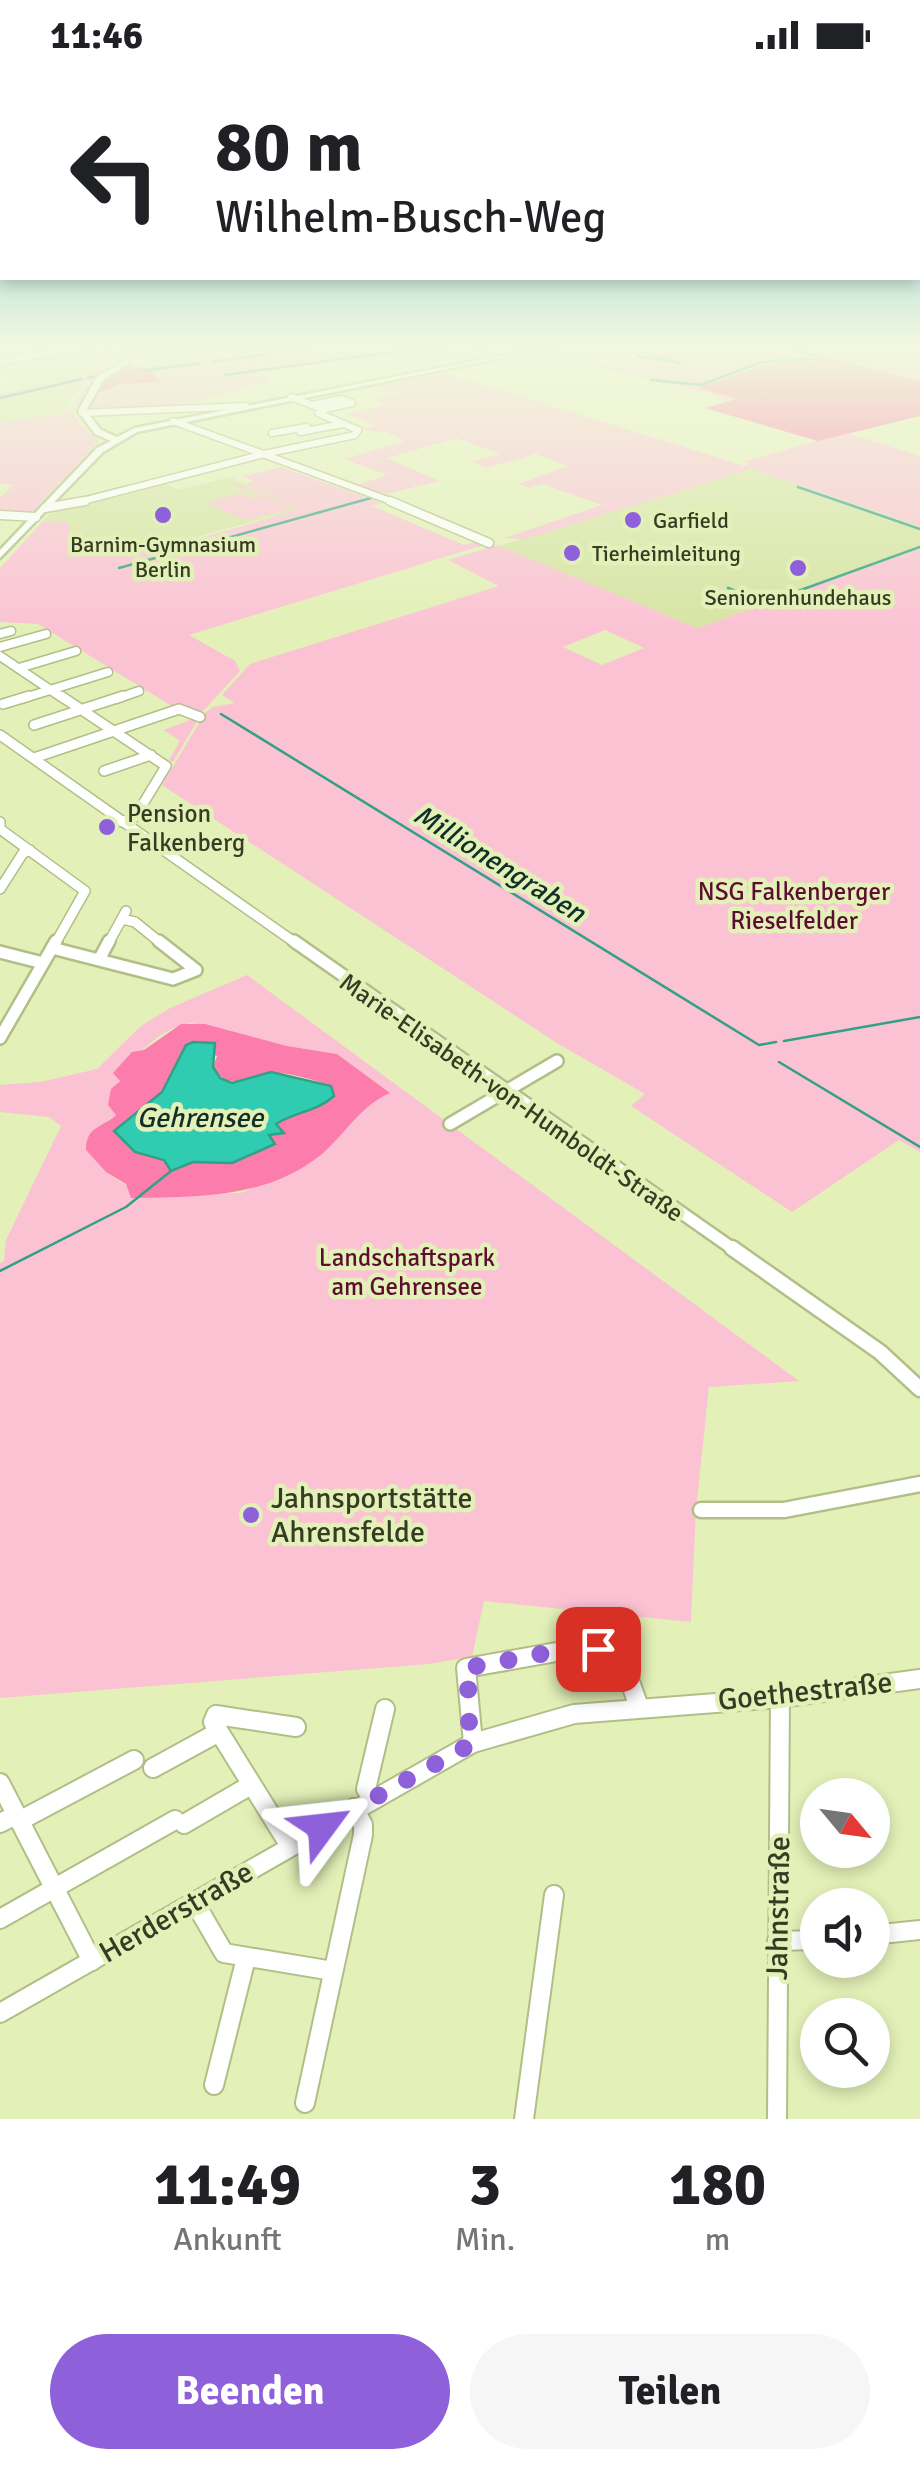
<!DOCTYPE html>
<html lang="de">
<meta charset="utf-8">
<style>
body{margin:0;font-family:Signika,sans-serif;background:#f6f6f6;color:#202124;height:100vh;display:flex;flex-direction:column;font-size:38px;white-space:nowrap}
*{box-sizing:border-box;margin:0}
p{font-size:32px;color:#757577}
.icon{flex:none;width:55px;height:55px;fill:none;stroke:currentColor;stroke-width:2;stroke-linecap:round;stroke-linejoin:round}
.map{position:relative;height:2049px;overflow:hidden}
.sheet{display:flex;flex-direction:column;background:#fff;flex:1}
.sheet>*{flex:none}
.banner{position:absolute;left:0px;top:0px;width:920px;height:210px;box-shadow:0 5px 15px #0003;background:#fff;color:#202124;overflow:hidden}
.needle{width:65px;rotate:119deg}
.fabs{position:absolute;left:800px;top:1708px;display:grid;gap:20px}
.fabs a{display:grid;place-items:center;width:90px;height:90px;border-radius:50%;background:#fff;box-shadow:0 5px 15px #0003;font-size:50px}
.pin{position:absolute;display:grid;place-items:center;width:85px;height:85px;color:#fff;margin:-42px;border-radius:20px;box-shadow:0 5px 15px #0006}
.me{position:absolute;width:110px;margin:-55px;rotate:60deg;stroke-linejoin:round;filter:drop-shadow(0 0 8px #0008)}
.turn{display:flex;align-items:center;gap:35px;height:210px;padding:0 50px;font-size:45px}
.turn .icon{width:130px;height:130px;stroke-width:2.5}
.turn b{display:block;font-size:70px;line-height:85px}
.eta{display:flex;justify-content:space-evenly;align-items:center;height:170px;text-align:center}
.eta b{font-size:60px;font-weight:800;line-height:70px}
.cta{display:flex;gap:20px;margin-top:auto;padding:20px 50px}
.cta a{flex:1;height:115px;border-radius:60px;background:#8e60da;color:#fff;font-size:40px;font-weight:800;line-height:115px;text-align:center}
.cta a+a{background:#f6f6f6;color:#202124}
.status{display:flex;justify-content:space-between;align-items:center;height:70px;padding:0 50px;background:#fff;direction:ltr}
.status svg{height:28px;fill:currentColor}
.map>svg:first-child{display:block}
.built{fill:#d6e4a3}
.green{fill:#fbc2d4;fill-rule:evenodd}
.forest{fill:#fc7cac;fill-rule:evenodd}
.water{fill:#30ccb1;stroke:#32a087;stroke-width:2.5}
.lines{fill:none;stroke-linecap:round;stroke-linejoin:round}
.stream{stroke:#32a087;stroke-width:2.5}
.street-far5-casing{stroke:#b2be87;stroke-width:9}
.street-far4-casing{stroke:#b2be87;stroke-width:11}
.street-far3-casing{stroke:#b2be87;stroke-width:12}
.street-far2-casing{stroke:#b2be87;stroke-width:16}
.street-far1-casing{stroke:#b2be87;stroke-width:19}
.street-casing{stroke:#b2be87;stroke-width:22}
.secondary-casing{stroke:#b2be87;stroke-width:5}
.street-far5{stroke:#fff;stroke-width:6}
.street-far4{stroke:#fff;stroke-width:8}
.street-far3{stroke:#fff;stroke-width:9}
.street-far2{stroke:#fff;stroke-width:11}
.street-far1{stroke:#fff;stroke-width:14}
.street{stroke:#fff;stroke-width:18}
.secondary{fill:#fff;fill-rule:evenodd}
.route{stroke:#8e60da;stroke-width:18;stroke-dasharray:0 32.4}
.poi-dot{fill:#8e60da;stroke:#e3f0b7;stroke-width:4}
.labels{text-anchor:middle;stroke-width:9;stroke-linejoin:round;paint-order:stroke}
.far-poi-label{font-size:22px;fill:#363b24;stroke:#e3f0b7;text-anchor:start}
.poi-label{font-size:25px;fill:#363b24;stroke:#e3f0b7;text-anchor:start}
.park-label{font-size:25px;fill:#5d0d32;stroke:#e3f0b7}
.street-label{font-size:25px;fill:#363b24;stroke:#e3f0b7}
.water-label{font-size:28px;font-style:italic;fill:#112f29;stroke:#e3f0b7}
.near-poi-label{font-size:30px;fill:#363b24;stroke:#e3f0b7;text-anchor:start}
.near-street-label{font-size:30px;fill:#363b24;stroke:#e3f0b7}
</style>
<div class="status"><b>11:46</b><svg viewBox="0 0 49 12"><path d="M0 12V9h3v3zM5 12V6h3v6zM10 12V3h3v9zM15 12V0h3v12zM26 1h20v11H26zM47 4h2v5h-2z"/></svg></div>
<div class="map">
<svg width="920" height="2049" viewBox="0 0 920 2049">
<rect width="100%" height="100%" fill="#e3f0b7"/>
<g class="built">
<polygon points="126,277 306,277 145,298"/>
<polygon points="436,277 472,289 497,283 505,286 467,295 442,286 447,292 383,302 344,288"/>
<polygon points="100,278 110,288 109,295 92,304 22,319 0,306 0,294"/>
<polygon points="84,313 69,332 67,343 0,353 0,330"/>
<polygon points="752,399 920,456 920,479 697,558 499,476"/>
<polygon points="230,407 301,438 175,473 142,477 90,474 71,464 67,451 43,451 51,442 163,413 179,420"/>
</g>
<g class="green">
<polygon points="106,277 112,292 94,305 115,293 108,281 112,277 123,292 92,317 82,333 74,335 90,311 82,307 86,311 69,336 80,354 99,371 30,444 0,442 0,427 14,415 0,414 0,353 66,343 83,313 0,330 0,324 92,304 108,295 109,288 100,278 76,280"/>
<path d="M305,277h201l16,5c-18,4 -32,-6 -50,-5 -20,2 -37,3 -59,1l-161,25 19,8 -90,25 -96,6 16,-31 44,-13z"/>
<path d="M665,277h255v34c-54,-14 -106,-28 -161,-15 -19,5 -39,15 -59,22l39,11 -13,4 -9,-4 1,-3 -128,-30 80,-17z"/>
<polygon points="439,301 745,396 749,394 744,392 846,362 853,365 920,386 920,456 752,399 524,469 504,468 602,435 542,414 529,418 519,414 568,396 536,384 486,398 472,392 500,384 457,368 387,388 439,411 386,424 357,415 387,405 344,389 405,371 386,362 360,360 376,356 347,344 384,335 375,330 399,324 373,314"/>
<path d="M281,397l100,36 -9,3 92,39 11,-3 9,3 -295,90 46,26 5,10 -37,40 -30,51 -4,-2 11,-19 -16,-11 29,-11 -155,-95 -38,-2v-54l43,-47h25l3,13c57,37 167,-9 228,-25l-53,-25 8,-3 -11,-5z"/>
<polygon points="234,412 295,438 245,450 206,433 241,423 253,428 259,426 230,413"/>
<path d="M497,475l200,83 223,-79v603l-21,-12 -107,72 -161,-106 14,-12 -88,-51 -395,-258 43,-72 8,-6 22,-4 -13,-8 28,-31 249,-78 -51,-26zM605,560l39,18 -42,17 -39,-18z"/>
<path d="M247,905l552,406 -90,6 -13,122 -5,113 -207,-21 -12,56 -44,7 -428,34v-435l4,-2 2,-21 55,-114 -12,-9 -49,-5v-27l41,-3 56,-13 44,-43 29,-18zM192,953l95,23 50,8 52,39 -17,8 -62,61 -16,10 -54,21 -93,4 -33,-19 -28,-28 14,-24 17,-12 -9,-9c9,-32 47,-78 84,-82z"/>
</g>
<g class="forest">
<polygon points="833,289 920,311 920,346 818,371 705,338 737,329 698,318 767,294"/>
<polygon points="216,290 150,300 161,312 122,314 93,324 105,307 128,295 146,298"/>
<path d="M181,954h24l82,22 50,8 53,39c-30,13 -44,40 -68,61 -55,45 -125,43 -191,44l-5,-14 -20,-12 -20,-22c0,-24 16,-22 30,-35l-8,-10 3,-16 9,-8 -7,-8 19,-21 12,-2zM186,975l31,11 -4,11c18,29 39,4 64,6 18,1 37,7 54,13l3,10 -58,28 7,9 -15,2 6,9 -42,19 -39,-1 -21,9 -8,-11 -29,-8 -21,-20 48,-40z"/>
</g>
<path class="water" d="M193,972l22,1 -2,24 7,11 12,5 39,-11 60,14 3,10c-17,16 -38,15 -58,28l8,9 -15,2 6,9 -43,19 -39,-1 -22,9 -7,-11 -29,-8 -21,-21 48,-39 24,-47z"/>
<g class="lines">
<g class="stream">
<polyline points="473,277 484,279"/>
<polyline points="637,286 680,293 645,283"/>
<polyline points="212,292 316,277"/>
<polyline points="141,301 199,294"/>
<polyline points="225,305 431,277"/>
<polyline points="88,308 97,306"/>
<polyline points="651,310 701,315 762,292 824,288 788,277"/>
<polyline points="0,328 82,309"/>
<polyline points="798,417 920,459"/>
<polyline points="82,428 128,416"/>
<polyline points="119,498 371,428"/>
<polyline points="728,518 765,533 920,477"/>
<polyline points="221,644 759,975 776,972"/>
<polyline points="784,971 920,947"/>
<polyline points="779,992 920,1077"/>
<polyline points="0,1201 126,1137 171,1101"/>
</g>
<g class="street-far5-casing">
<g id="street-far5">
<polyline points="0,291 89,277"/>
<polyline points="291,327 325,340 318,343 358,360"/>
<polyline points="312,335 341,329 352,333 324,339"/>
<polyline points="82,343 246,336"/>
<polyline points="173,351 396,433"/>
<polyline points="300,362 343,354"/>
<polyline points="272,363 307,357"/>
<polyline points="75,433 264,384 355,365 358,360"/>
</g>
</g>
<g class="street-far4-casing">
<g id="street-far4">
<polyline points="390,431 489,473"/>
<polyline points="45,438 85,431"/>
<polyline points="0,445 36,447"/>
<polyline points="0,564 11,561"/>
<polyline points="0,577 46,564"/>
<polyline points="0,586 64,629"/>
<polyline points="19,598 76,581"/>
<polyline points="21,629 108,602"/>
<polyline points="116,629 139,621"/>
</g>
</g>
<g class="street-far3-casing">
<g id="street-far3">
<polyline points="61,626 166,696 135,747 122,752"/>
<polyline points="3,634 29,626"/>
<polyline points="34,655 123,626"/>
<polyline points="0,665 297,874"/>
<polyline points="34,688 179,639 200,647"/>
<polyline points="104,701 151,685"/>
<polyline points="0,752 0,759 85,821 55,874"/>
<polyline points="0,819 23,783 30,780"/>
<polyline points="122,849 135,852 162,874"/>
<polyline points="108,874 126,841"/>
</g>
</g>
<g class="street-far2-casing">
<g id="street-far2">
<polyline points="294,871 736,1181"/>
<polyline points="52,878 173,909 196,900 159,871"/>
<polyline points="0,882 43,893"/>
<polyline points="100,888 109,871"/>
<polyline points="0,968 56,871"/>
<polyline points="450,1054 557,991"/>
</g>
</g>
<g class="street-far1-casing">
<g id="street-far1">
<polyline points="732,1178 880,1282 920,1319"/>
<polyline points="701,1440 784,1440 920,1414"/>
</g>
</g>
<g class="street-casing">
<g id="street">
<polyline points="473,1673 466,1598 562,1581 620,1584 639,1637"/>
<polyline points="153,1698 217,1663"/>
<polyline points="0,1713 92,1891"/>
<polyline points="372,1728 366,1719 385,1639"/>
<polyline points="21,1750 134,1690"/>
<polyline points="0,1753 16,1745"/>
<polyline points="184,1754 251,1715"/>
<polyline points="290,1776 213,1652 216,1645 296,1657"/>
<polyline points="195,1833 224,1883 333,1901"/>
<polyline points="0,1849 175,1750"/>
<polyline points="872,1865 920,1860"/>
<polyline points="777,1871 818,1870"/>
<polyline points="0,1943 473,1673 574,1644 780,1628 920,1609"/>
<polyline points="214,2015 246,1888"/>
<polyline points="305,2033 363,1765 363,1755 354,1738"/>
<polyline points="524,2049 554,1825"/>
<polyline points="777,2049 780,1628"/>
</g>
</g>
<g class="secondary-casing">
<polygon id="secondary" points="111,277 117,277 130,292 103,310 86,341 101,360 117,367 135,358 545,277 556,277 137,362 103,382 0,488 0,480 97,378 111,371 95,364 78,341 97,307 123,292"/>
</g>
<use href="#street-far5" class="street-far5"/>
<use href="#street-far4" class="street-far4"/>
<use href="#street-far3" class="street-far3"/>
<use href="#street-far2" class="street-far2"/>
<use href="#street-far1" class="street-far1"/>
<use href="#street" class="street"/>
<use href="#secondary" class="secondary"/>
</g>
<linearGradient id="sky" x2="0" y2="1"><stop stop-color="#5ebed2"/><stop offset="0.49" stop-color="#f2f8df"/><stop offset="1" stop-color="#f2f8df" stop-opacity="0"/></linearGradient>
<rect width="920" height="563" fill="url(#sky)"/>
<g class="lines">
<path class="route" d="M322,1757l151,-84c-8,-25 -2,-49 -7,-75l112,-21 20,2"/>
</g>
<g class="poi-dot">
<circle cx="163" cy="445" r="10"/>
<circle cx="633" cy="450" r="10"/>
<circle cx="572" cy="483" r="10"/>
<circle cx="798" cy="498" r="10"/>
<circle cx="107" cy="757" r="10"/>
<circle cx="251" cy="1445" r="10"/>
</g>
<g class="labels">
<g class="far-poi-label">
<text x="653" y="458">Garfield</text>
<text x="163" y="482" text-anchor="middle">Barnim-Gymnasium<tspan x="163" dy="25">Berlin</tspan></text>
<text x="592" y="491">Tierheimleitung</text>
<text x="798" y="535" text-anchor="middle">Seniorenhundehaus</text>
</g>
<g class="poi-label">
<text x="127" y="752">Pension<tspan x="127" dy="29">Falkenberg</tspan></text>
</g>
<g class="park-label">
<text x="794" y="830">NSG Falkenberger<tspan x="794" dy="29">Rieselfelder</tspan></text>
<text x="407" y="1196">Landschaftspark<tspan x="407" dy="29">am Gehrensee</tspan></text>
</g>
<g class="street-label">
<text transform="translate(512 1027) rotate(35)" y="9">Marie-Elisabeth-von-Humboldt-Straße</text>
</g>
<g class="water-label">
<text transform="translate(500 793) rotate(32)" y="10">Millionengraben</text>
<text x="200" y="1057">Gehrensee</text>
</g>
<g class="near-poi-label">
<text x="271" y="1438">Jahnsportstätte<tspan x="271" dy="34">Ahrensfelde</tspan></text>
</g>
<g class="near-street-label">
<text transform="translate(805 1621) rotate(-6)" y="10">Goethestraße</text>
<text transform="translate(778 1838) rotate(-89)" y="10">Jahnstraße</text>
<text transform="translate(176 1842) rotate(-30)" y="10">Herderstraße</text>
</g>
</g>
</svg>
<div class="fabs">
<a><svg class="needle" viewBox="-14 -14 28 28"><path d="M0-13l5 13h-10z" fill="#e53935"/><path d="M0 13l5-13h-10z" fill="#757577"/></svg></a>
<a><svg class="icon" aria-label="sound" viewBox="0 0 24 24"><path d="M4 9h4l5-4v14l-5-4H4zM17 9q2 3 0 6"/></svg></a>
<a><svg class="icon" aria-label="search" viewBox="0 0 24 24"><circle cx="10" cy="10" r="6"/><path d="M15 15l6 6"/></svg></a>
</div>
<div class="pin" style="left:598px;top:1579px;background:#d93025"><svg class="icon" aria-label="arrive" viewBox="0 0 24 24"><path d="M6 21V4h12l-3 4 3 4H6"/></svg></div>
<svg class="me" style="left:322px;top:1757px" viewBox="-20 -20 40 40"><path d="M0-17L14 15 0 8-14 15z" fill="#8e60da" stroke="#fff" stroke-width="4"/></svg>
<div class="banner">
<div class="turn"><svg class="icon" aria-label="left" viewBox="0 0 24 24"><path d="M17 20v-9H6M10 6l-5 5 5 5"/></svg><div><b>80 m</b>Wilhelm-Busch-Weg</div></div>
</div>
</div>
<section class="sheet">
<div class="eta">
<div><b>11:49</b><p>Ankunft</p></div>
<div><b>3</b><p>Min.</p></div>
<div><b>180</b><p>m</p></div>
</div>
<div class="cta"><a>Beenden</a><a>Teilen</a></div>
</section>
